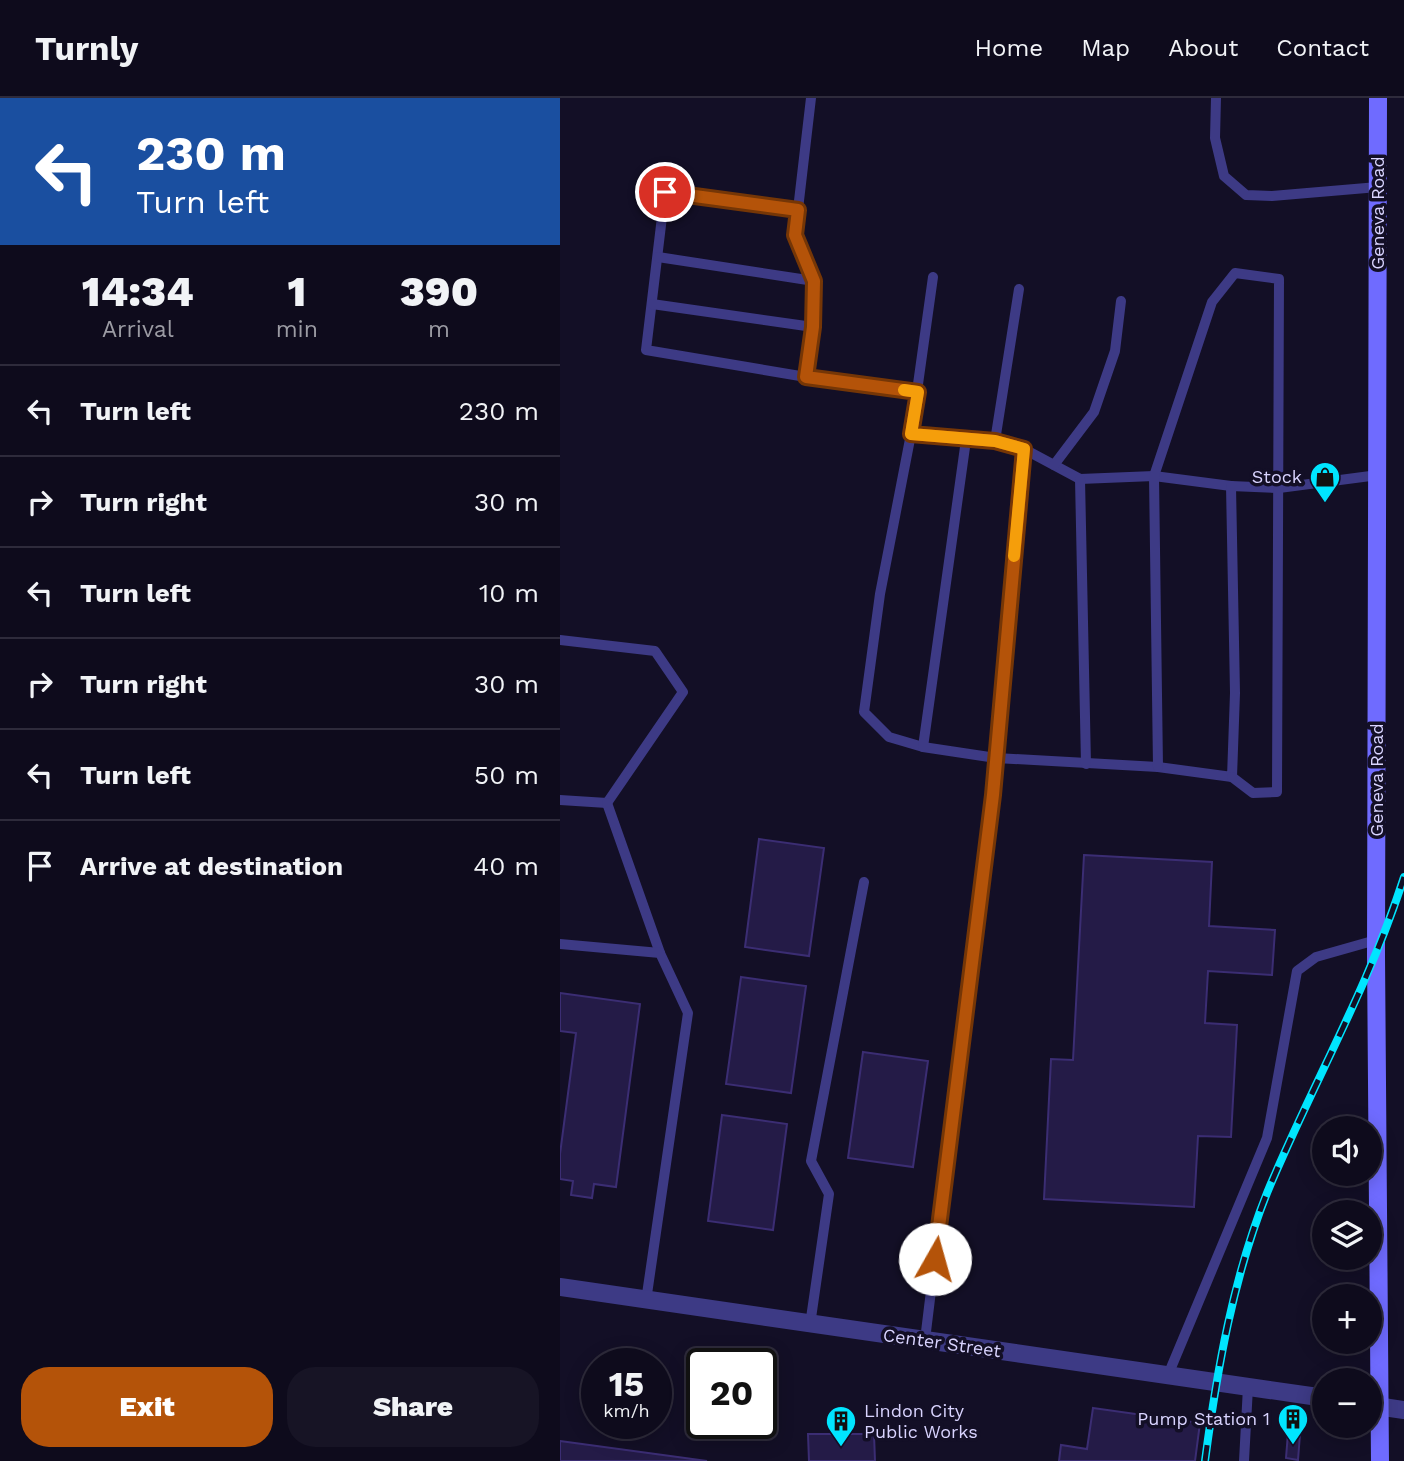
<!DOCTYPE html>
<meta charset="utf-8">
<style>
body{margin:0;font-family:"Work Sans",sans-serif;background:#171425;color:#f1f3f6;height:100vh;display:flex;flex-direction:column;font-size:26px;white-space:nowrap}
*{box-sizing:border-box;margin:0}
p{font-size:23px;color:#9b9ba3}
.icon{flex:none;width:38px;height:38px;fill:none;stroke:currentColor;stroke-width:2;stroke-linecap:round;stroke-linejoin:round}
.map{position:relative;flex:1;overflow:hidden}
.sheet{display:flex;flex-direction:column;background:#0e0b1c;width:560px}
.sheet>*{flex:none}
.hud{background:#1a4fa0;color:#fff;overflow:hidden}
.buttons{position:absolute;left:752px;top:1018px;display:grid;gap:14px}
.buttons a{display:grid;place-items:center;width:70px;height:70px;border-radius:50%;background:#0e0b1c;box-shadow:0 4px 18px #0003,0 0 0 2px #2e2b3b;font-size:35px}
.speed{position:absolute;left:21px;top:1250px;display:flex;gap:14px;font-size:35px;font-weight:700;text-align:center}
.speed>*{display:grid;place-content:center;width:91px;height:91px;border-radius:50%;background:#0e0b1c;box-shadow:0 4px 18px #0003,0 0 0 2px #2e2b3b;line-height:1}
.speed small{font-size:18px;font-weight:400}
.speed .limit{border:4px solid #111;border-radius:10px;background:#fff;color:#111}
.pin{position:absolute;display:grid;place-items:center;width:60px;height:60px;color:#fff;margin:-30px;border:4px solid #fff;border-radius:50%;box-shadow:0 2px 7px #0007}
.me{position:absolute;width:77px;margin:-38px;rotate:7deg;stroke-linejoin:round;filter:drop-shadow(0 0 5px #0008)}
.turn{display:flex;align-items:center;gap:24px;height:147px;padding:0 21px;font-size:32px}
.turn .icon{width:91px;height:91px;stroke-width:2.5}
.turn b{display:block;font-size:49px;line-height:60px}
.eta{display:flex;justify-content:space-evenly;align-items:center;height:119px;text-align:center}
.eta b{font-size:42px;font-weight:800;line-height:49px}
.button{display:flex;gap:14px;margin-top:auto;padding:14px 21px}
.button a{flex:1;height:80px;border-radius:28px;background:#b45309;color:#fff;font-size:28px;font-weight:800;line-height:80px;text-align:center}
.button a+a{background:#171425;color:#f1f3f6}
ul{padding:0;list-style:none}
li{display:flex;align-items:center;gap:21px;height:91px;padding:0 21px;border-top:2px solid #2e2b3b}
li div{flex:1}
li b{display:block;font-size:26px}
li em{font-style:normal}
header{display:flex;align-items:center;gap:42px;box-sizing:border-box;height:98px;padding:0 35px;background:#0e0b1c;border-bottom:2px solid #2e2b3b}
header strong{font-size:33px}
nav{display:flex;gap:38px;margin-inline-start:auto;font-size:24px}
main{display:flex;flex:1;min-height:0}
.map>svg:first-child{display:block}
.building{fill:#241b47;stroke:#3b2d73;stroke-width:2}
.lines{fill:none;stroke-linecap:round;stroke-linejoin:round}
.lane{stroke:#3d3a85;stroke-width:10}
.street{stroke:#3d3a85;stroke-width:18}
.secondary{stroke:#6f6bff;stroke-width:18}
.rail-casing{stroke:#00e5ff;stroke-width:8}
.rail{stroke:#130f26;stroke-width:5;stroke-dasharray:16;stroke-linecap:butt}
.route-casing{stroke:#753606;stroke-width:18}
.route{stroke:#b45309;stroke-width:12}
.slow{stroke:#f59e0b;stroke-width:12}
.labels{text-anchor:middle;stroke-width:7;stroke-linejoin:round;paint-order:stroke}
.street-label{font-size:18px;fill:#d9d4ff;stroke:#130f26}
.poi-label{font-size:18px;fill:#d9d4ff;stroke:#130f26;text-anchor:end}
</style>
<header>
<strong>Turnly</strong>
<nav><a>Home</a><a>Map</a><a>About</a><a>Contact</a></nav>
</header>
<main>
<section class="sheet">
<div class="hud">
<div class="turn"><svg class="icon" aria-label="left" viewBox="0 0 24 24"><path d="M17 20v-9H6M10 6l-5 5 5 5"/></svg><div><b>230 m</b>Turn left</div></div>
</div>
<div class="eta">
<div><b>14:34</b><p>Arrival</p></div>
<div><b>1</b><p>min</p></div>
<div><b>390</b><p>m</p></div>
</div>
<ul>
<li><svg class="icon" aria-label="left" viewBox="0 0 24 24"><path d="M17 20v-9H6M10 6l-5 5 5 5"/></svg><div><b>Turn left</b></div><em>230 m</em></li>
<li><svg class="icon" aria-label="right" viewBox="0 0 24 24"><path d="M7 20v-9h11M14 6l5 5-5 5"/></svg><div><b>Turn right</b></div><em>30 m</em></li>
<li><svg class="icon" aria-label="left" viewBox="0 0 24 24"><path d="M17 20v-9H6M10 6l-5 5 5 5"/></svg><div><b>Turn left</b></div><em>10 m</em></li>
<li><svg class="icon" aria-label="right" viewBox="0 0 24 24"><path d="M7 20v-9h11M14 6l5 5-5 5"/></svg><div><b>Turn right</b></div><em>30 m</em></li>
<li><svg class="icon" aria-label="left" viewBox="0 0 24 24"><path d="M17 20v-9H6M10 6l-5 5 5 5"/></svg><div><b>Turn left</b></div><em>50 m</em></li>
<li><svg class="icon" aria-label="arrive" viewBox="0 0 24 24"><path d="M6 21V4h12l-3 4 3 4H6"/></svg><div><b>Arrive at destination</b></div><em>40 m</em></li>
</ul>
<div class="button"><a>Exit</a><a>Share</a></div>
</section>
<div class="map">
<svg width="844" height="1363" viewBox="0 0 844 1363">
<rect width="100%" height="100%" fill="#130f26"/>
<g class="building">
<polygon points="199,741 264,750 249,858 185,849"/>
<polygon points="524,757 652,764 649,828 715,832 712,877 648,873 645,925 677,927 671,1039 638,1038 634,1109 484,1101 491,961 513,962"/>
<polygon points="181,879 246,888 231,995 166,986"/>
<polygon points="0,895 80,906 56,1089 34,1086 32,1100 11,1097 13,1083 0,1081 0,1056 16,935 0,933"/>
<polygon points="303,954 368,963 353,1069 288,1060"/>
<polygon points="162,1017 227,1026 213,1132 148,1123"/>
<polygon points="533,1310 640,1325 635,1363 499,1363 501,1347 527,1351"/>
<polygon points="728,1335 740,1336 738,1362 726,1360"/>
<polygon points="248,1336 314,1336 315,1363 249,1363"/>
<polygon points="0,1343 147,1363 0,1363"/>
</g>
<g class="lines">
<g class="lane">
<polyline points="251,0 235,137 254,183 253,229 246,279 358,294"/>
<polyline points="656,0 655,40 664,78 686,97 712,98 818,89"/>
<polyline points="238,112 105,94 86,252 246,279"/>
<polyline points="98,159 254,183"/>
<polyline points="373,179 351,336 435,343 464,351 520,381 594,378 671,388"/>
<polyline points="92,206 253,229"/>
<polyline points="351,336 320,496 304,614 329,639 363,649"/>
<polyline points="435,343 459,191"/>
<polyline points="464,351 436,660 598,669 672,679 675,595 671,388 719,390 818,377"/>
<polyline points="494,367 534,314 555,253 561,203"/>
<polyline points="520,381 526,666"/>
<polyline points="0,542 95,553 123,594 47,705 0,702"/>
<polyline points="598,669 594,378 652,204 675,175 719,181 717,694 693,695 672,679"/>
<polyline points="47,705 100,855"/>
<polyline points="0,846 100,855 128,915 86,1203"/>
<polyline points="250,1227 269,1096 251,1063 304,784"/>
<polyline points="365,1242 436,660 363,649 406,342"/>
<polyline points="608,1277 707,1040 737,873 756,859 816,842"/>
<polyline points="684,1363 688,1289"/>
</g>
<g class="street">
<polyline points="0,1189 765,1300"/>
<polyline points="810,1307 844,1312"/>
</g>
<polyline class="secondary" points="818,0 816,858 820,1363"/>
<g class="rail-casing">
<path id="rail" d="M645,1363c12,-91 28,-183 62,-268 44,-106 102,-206 137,-316"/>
</g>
<use href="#rail" class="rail"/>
</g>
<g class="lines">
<g class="route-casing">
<polyline id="route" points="105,94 238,112 235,137 254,183 253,229 246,279 358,294 351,336 435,343 464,351 433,697 375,1161"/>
</g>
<use href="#route" class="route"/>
<polyline class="slow" points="344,292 358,294 351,336 435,343 464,351 454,458"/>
</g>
<defs>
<g id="shop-pin" transform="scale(1.575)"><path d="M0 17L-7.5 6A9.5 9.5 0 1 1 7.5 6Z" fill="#00e5ff" stroke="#130f26"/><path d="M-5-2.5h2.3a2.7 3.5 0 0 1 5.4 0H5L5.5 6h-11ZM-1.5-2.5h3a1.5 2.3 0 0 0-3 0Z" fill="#111"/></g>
<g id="building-pin" transform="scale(1.575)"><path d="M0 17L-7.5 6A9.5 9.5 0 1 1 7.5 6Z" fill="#00e5ff" stroke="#130f26"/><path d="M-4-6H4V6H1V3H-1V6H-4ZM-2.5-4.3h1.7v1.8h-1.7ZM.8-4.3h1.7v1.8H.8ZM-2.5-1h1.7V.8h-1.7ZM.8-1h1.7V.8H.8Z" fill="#111"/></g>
</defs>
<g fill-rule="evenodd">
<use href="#shop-pin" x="765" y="379"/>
<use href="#building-pin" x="733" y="1321"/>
<use href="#building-pin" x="281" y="1323"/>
</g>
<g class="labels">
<g class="street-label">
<text transform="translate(818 115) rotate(-90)" y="6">Geneva Road</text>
<text transform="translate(817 682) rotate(-90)" y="6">Geneva Road</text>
<text transform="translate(382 1245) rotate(8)" y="6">Center Street</text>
</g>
<g class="poi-label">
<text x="742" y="385">Stock</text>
<text x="304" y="1319" text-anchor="start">Lindon City<tspan x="304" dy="21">Public Works</tspan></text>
<text x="710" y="1327">Pump Station 1</text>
</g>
</g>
</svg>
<div class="buttons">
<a><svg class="icon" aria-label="sound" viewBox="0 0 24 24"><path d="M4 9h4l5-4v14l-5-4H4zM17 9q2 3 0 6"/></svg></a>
<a><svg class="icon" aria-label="layers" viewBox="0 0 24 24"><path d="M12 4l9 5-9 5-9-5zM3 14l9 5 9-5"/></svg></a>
<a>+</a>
<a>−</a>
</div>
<div class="speed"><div>15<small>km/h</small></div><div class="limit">20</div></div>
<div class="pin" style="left:105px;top:94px;background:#d93025"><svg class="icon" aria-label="arrive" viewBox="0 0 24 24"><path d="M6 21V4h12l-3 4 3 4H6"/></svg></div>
<svg class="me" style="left:375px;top:1161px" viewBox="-20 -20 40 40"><circle r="19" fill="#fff"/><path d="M0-13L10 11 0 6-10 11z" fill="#b45309"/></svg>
</div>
</main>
